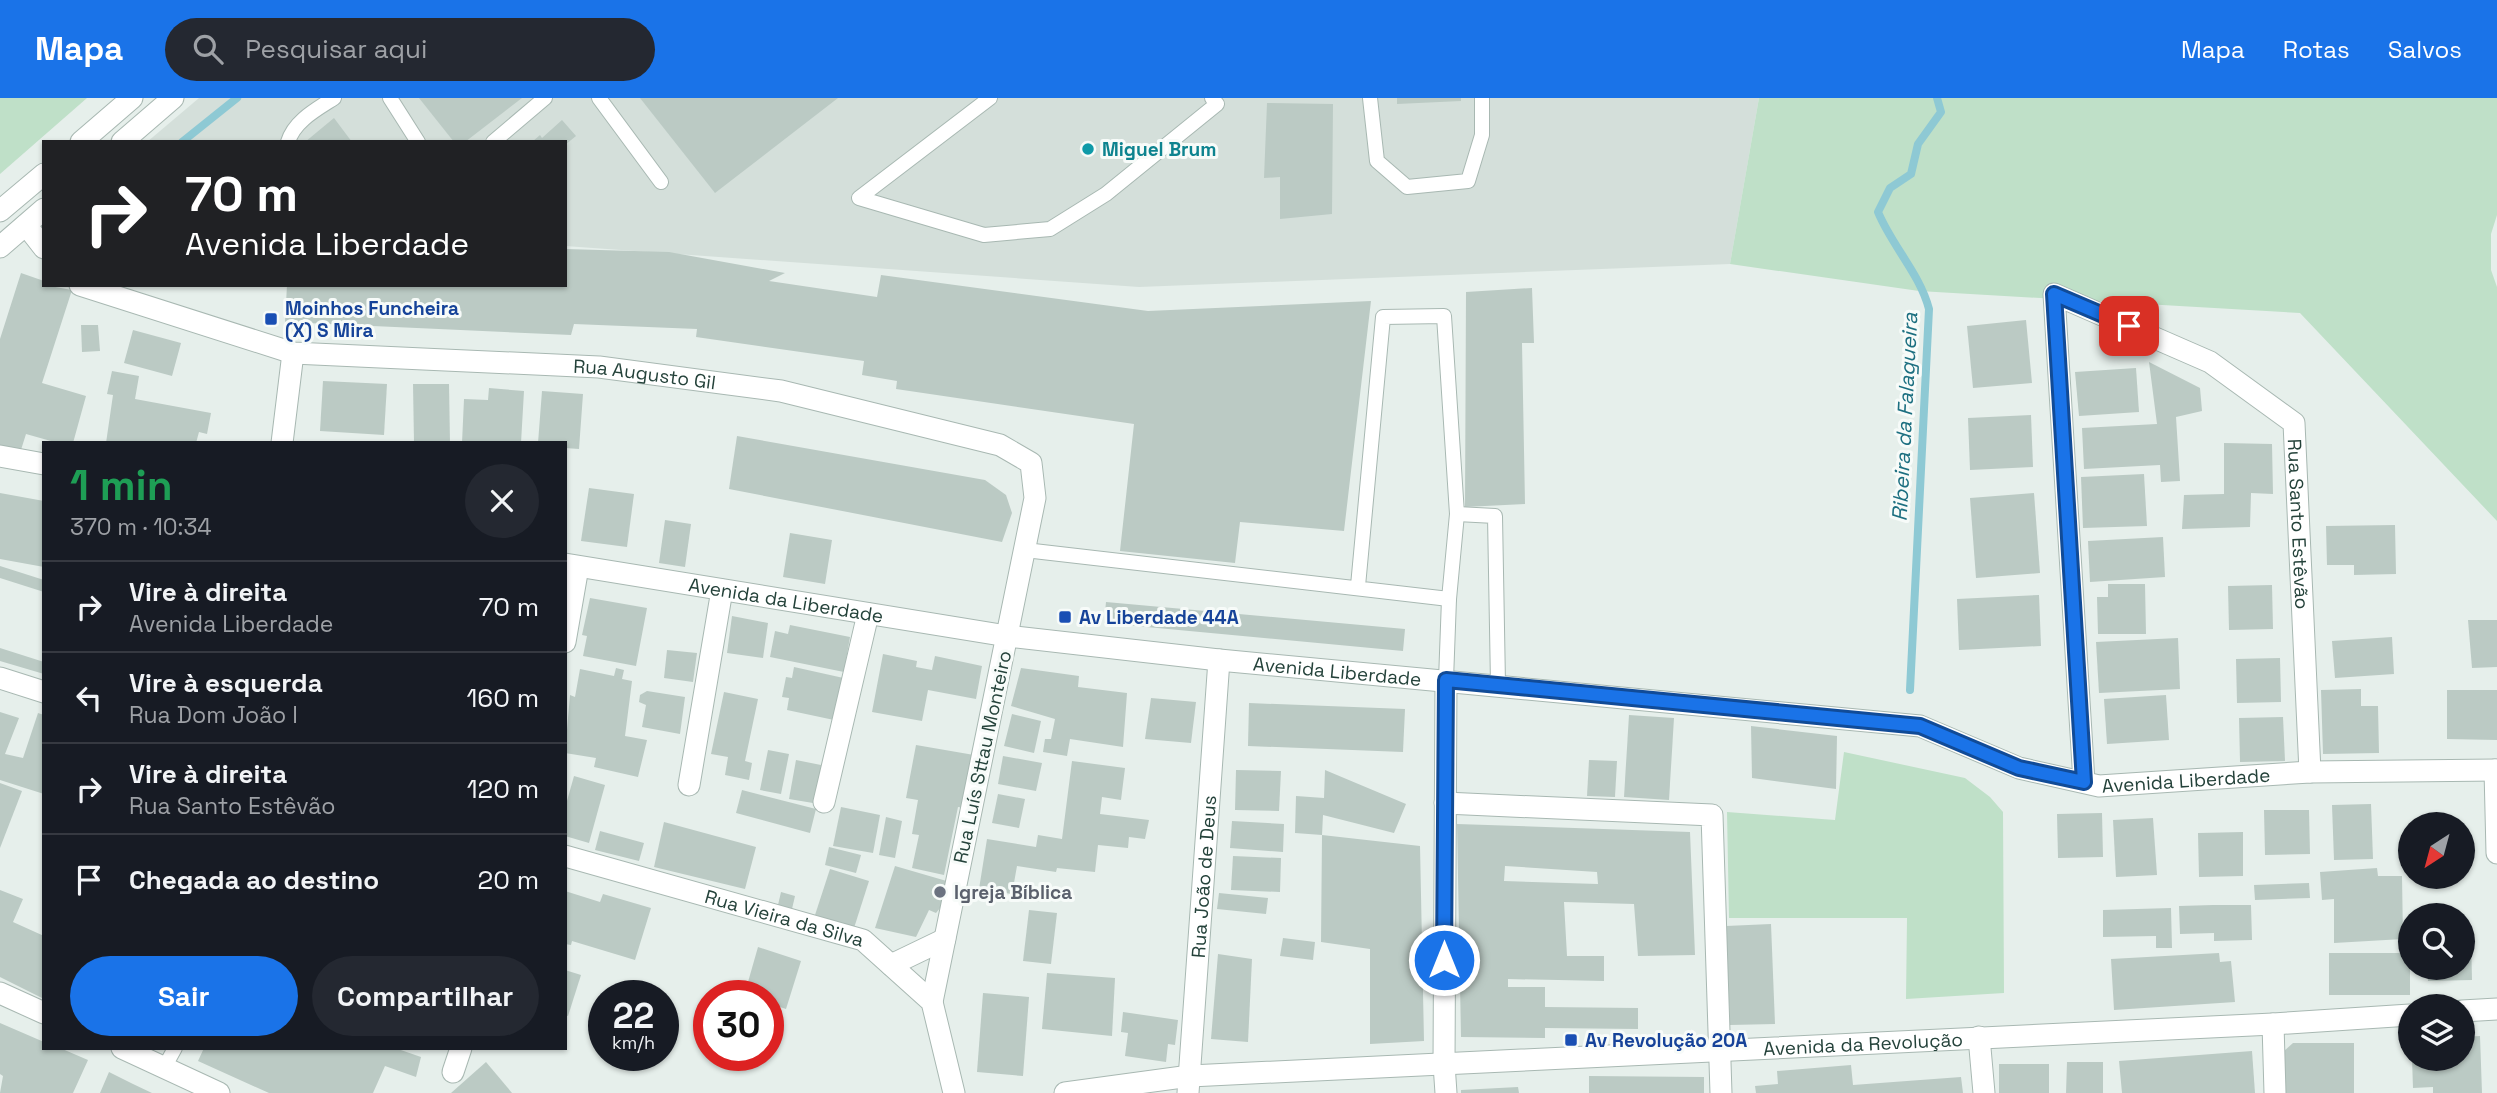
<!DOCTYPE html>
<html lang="pt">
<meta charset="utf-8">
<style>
body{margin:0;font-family:"Space Grotesk",sans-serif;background:#242831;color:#f1f3f6;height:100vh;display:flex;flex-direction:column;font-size:26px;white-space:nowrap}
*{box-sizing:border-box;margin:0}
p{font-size:23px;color:#9ea1a6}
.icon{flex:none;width:38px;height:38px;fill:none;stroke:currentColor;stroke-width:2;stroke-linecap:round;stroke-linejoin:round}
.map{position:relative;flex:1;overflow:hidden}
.panel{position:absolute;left:42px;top:343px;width:525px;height:609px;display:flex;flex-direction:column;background:#171b24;border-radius:0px;box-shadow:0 2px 5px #0004}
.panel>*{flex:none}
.top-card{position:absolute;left:42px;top:42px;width:525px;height:147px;border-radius:0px;box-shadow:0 2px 5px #0004;background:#202124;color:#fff;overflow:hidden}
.needle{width:46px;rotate:216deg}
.buttons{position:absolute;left:2398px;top:714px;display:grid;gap:14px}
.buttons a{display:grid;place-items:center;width:77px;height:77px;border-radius:50%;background:#171b24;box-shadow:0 2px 5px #0004;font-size:35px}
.speed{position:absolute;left:588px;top:882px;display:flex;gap:14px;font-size:35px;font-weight:700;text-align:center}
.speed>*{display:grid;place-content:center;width:91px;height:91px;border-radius:50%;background:#171b24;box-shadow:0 2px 5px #0004;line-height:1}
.speed small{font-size:18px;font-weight:400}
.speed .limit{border:10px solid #d22;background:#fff;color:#111}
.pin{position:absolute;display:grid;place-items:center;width:60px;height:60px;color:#fff;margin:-30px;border-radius:14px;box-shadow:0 4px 10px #0006}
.me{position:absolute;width:77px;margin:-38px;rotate:0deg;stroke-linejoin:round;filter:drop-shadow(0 0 5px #0008)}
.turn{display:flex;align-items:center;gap:24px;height:147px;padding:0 28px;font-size:32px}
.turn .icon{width:91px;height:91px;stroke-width:2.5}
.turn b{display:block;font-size:49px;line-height:60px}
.round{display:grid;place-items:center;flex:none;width:74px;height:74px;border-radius:37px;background:#242831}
.summary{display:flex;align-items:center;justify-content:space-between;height:119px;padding:0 28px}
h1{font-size:42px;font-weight:800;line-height:52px;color:#1e9e55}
.cta{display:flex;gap:14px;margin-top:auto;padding:14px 28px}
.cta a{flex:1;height:80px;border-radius:42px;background:#1a73e8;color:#fff;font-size:28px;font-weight:800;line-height:80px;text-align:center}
.cta a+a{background:#242831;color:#f1f3f6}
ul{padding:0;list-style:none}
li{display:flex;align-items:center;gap:21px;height:91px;padding:0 28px;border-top:2px solid #363941}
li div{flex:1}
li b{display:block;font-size:26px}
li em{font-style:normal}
header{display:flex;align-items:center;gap:42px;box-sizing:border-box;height:98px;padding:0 35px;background:#1a73e8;color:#fff}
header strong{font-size:33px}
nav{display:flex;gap:38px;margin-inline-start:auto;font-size:24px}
.search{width:490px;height:63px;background:#242831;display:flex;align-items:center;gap:18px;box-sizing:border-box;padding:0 24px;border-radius:38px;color:#9ea1a6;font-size:26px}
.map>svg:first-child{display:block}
.built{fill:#d4dfda}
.green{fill:#bfe0c8}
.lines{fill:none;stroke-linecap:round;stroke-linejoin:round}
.stream{stroke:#8ec9d4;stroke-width:8}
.building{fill:#bbcac4;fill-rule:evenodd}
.service-casing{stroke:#a8b8b2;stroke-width:16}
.minor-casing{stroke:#a8b8b2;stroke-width:23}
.tertiary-casing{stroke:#a8b8b2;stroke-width:23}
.service{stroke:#fff;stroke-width:14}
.minor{stroke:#fff;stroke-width:21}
.tertiary{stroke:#fff;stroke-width:21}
.route-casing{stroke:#114b97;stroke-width:18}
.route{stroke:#1a73e8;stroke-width:12}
.culture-dot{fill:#0f9aa8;stroke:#f7fbf9;stroke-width:2.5}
.transit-dot{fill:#1a4fb4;stroke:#f7fbf9;stroke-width:2.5}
.worship-dot{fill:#6b7280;stroke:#f7fbf9;stroke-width:2.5}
.labels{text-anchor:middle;stroke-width:6;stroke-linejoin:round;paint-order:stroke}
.culture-label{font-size:19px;font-weight:bold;fill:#0d838f;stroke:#f7fbf9;text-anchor:start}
.transit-label{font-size:19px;font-weight:bold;fill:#164399;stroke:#f7fbf9;text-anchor:start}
.street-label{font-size:19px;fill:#24423a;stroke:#f7fbf9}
.worship-label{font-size:19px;font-weight:bold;fill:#5b616d;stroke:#f7fbf9;text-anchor:start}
.water-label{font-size:21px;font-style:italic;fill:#1c6f80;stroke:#f7fbf9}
</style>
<header>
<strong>Mapa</strong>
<div class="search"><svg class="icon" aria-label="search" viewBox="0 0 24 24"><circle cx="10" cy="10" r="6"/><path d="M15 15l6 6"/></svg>Pesquisar aqui</div>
<nav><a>Mapa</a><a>Rotas</a><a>Salvos</a></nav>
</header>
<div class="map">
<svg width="2497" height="995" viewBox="0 0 2497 995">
<rect width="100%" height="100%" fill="#e6efeb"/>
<polygon class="built" points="199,0 1759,0 1730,166 1139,189 565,148 565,44 147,44"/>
<g class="green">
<polygon points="0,0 87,0 0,76"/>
<polygon points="1759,0 2497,0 2497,117 2491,136 2491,172 2497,189 2497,423 2300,215 1919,193 1730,166"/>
<polygon points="1844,654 1965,680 1990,699 2003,714 2004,895 1906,901 1907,820 1729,820 1727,714 1835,722"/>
</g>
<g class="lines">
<g class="stream">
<polyline points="182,44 237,0"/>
<path d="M1910,592l19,-381c-9,-35 -37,-63 -51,-97l12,-24 21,-14 7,-30 23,-32 -4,-14"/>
</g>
</g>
<g class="building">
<polygon points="419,0 522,0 465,44 454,44"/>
<polygon points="640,0 838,0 715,95"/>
<polygon points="1397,0 1461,0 1461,3 1397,6"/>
<polygon points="1267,5 1333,6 1332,116 1280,121 1280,79 1264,80"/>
<polygon points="334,20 352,44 305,44"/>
<polygon points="562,22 576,38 565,47 565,44 532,44 540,37 542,40"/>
<polygon points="565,151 669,154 785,175 769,183 877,199 881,177 1148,213 1371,203 1344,433 1240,424 1235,465 1120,453 1134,326 896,291 897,283 862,277 864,263 696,239 697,231 574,226 571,237 285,224 287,187 565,187"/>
<polygon points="21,175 44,183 44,187 72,192 42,285 86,298 73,345 58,345 26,336 20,355 0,348 0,241"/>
<polygon points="1532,190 1534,245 1522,245 1525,406 1465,409 1466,194"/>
<polygon points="2026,222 2032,285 1973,290 1967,228"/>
<polygon points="81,227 98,227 100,253 82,254"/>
<polygon points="133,232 181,245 172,278 124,265"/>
<polygon points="2149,264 2200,290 2202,313 2176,319 2180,383 2161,384 2160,367 2084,371 2082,330 2157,326"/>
<polygon points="2136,270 2139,314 2079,318 2075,274"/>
<polygon points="112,273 139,278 135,301 211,315 207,336 199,334 196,345 106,345 113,297 107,296"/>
<polygon points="323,283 387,286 384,337 320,333"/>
<polygon points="413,286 449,286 450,345 414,345"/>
<polygon points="489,290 524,293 521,345 462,345 464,301 488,302"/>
<polygon points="542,293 583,296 579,351 565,350 565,345 538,345"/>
<polygon points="2031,317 2033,369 1970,372 1968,320"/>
<polygon points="737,338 985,382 1006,397 1012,415 1002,444 729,391"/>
<polygon points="2224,345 2272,346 2273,396 2251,395 2250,429 2182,431 2184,397 2224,396"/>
<polygon points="2144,376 2147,428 2083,430 2081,379"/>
<polygon points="589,390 634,396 627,449 581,443"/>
<polygon points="0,395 44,403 44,469 0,461"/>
<polygon points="2034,395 2040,475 1976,480 1970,400"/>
<polygon points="665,422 691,426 685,469 659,465"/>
<polygon points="2395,427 2396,476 2354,477 2354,467 2327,467 2326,428"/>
<polygon points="790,435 832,442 825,486 783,479"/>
<polygon points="2163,439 2165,479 2090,484 2088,443"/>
<polygon points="0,468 44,482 44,494 0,480"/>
<polygon points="2108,486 2145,486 2146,536 2098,536 2097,499 2108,499"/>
<polygon points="2272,487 2273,531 2229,532 2228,488"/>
<polygon points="2039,497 2041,548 1959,552 1957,501"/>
<polygon points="590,500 647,510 636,568 583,558 587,538 582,537"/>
<polygon points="1106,504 1405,531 1403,553 1104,525"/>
<polygon points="732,518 768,525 763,560 727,555"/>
<polygon points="2468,522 2497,522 2497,569 2472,570"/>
<polygon points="790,527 850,539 844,574 770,559 775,533 788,536"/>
<polygon points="2392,539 2394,576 2335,580 2332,543"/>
<polygon points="2178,540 2180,591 2099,595 2096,544"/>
<polygon points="0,550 44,564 44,576 0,563"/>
<polygon points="667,552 697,555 693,584 664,580"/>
<polygon points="883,556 917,563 916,569 932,572 935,558 982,568 976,601 928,592 922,623 872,614"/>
<polygon points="2280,560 2281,604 2237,605 2236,561"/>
<polygon points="794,569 848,581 834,622 787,612 789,600 782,599 786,579 792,580"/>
<polygon points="616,570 624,572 622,581 632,583 625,638 647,642 638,679 594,669 596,660 565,655 570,597 575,599 580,571 614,578"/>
<polygon points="1021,570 1079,578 1078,589 1127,595 1123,649 1070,641 1067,658 1043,654 1045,641 1051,641 1055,621 1011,608"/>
<polygon points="2361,591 2361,608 2378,608 2379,655 2323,656 2321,592"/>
<polygon points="2447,592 2497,592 2497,642 2447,641"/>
<polygon points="647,593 685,599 680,636 642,629 646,607 639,604 640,597"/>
<polygon points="724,594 758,601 745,663 752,665 749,682 725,677 728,659 711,656"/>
<polygon points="2166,597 2169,642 2107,646 2104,601"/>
<polygon points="1151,600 1196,604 1191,645 1145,641"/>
<polygon points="1249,605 1405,611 1403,654 1248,648"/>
<polygon points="0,614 19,620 5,656 23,660 38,615 44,617 44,696 0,682"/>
<polygon points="1012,616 1041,623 1034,655 1004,648"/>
<polygon points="1629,617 1674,620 1669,702 1624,699"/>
<polygon points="2283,619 2285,663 2240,664 2239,620"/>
<polygon points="1751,628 1837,638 1836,691 1752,680"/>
<polygon points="916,647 974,657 964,710 958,709 944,777 912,770 919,737 912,736 918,702 906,700"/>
<polygon points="768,652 789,656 781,696 760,692"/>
<polygon points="1003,658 1042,665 1036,693 998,686"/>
<polygon points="796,662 826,668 819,706 789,701"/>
<polygon points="1589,662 1617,663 1615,699 1587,698"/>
<polygon points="1072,663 1125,670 1121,702 1102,699 1100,716 1149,722 1145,741 1129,739 1128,750 1098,747 1095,774 1057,770 1056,774 1017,768 1012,796 979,791 987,741 1036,749 1038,737 1062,741"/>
<polygon points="1236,672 1281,673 1279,713 1235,712"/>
<polygon points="1325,672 1406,706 1394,735 1323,717 1322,737 1295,735 1296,698 1324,700"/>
<polygon points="574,678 605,687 589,745 565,738 565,710"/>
<polygon points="0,685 22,693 0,750"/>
<polygon points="742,692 816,711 810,735 736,715"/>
<polygon points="998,696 1025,701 1019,730 992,725"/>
<polygon points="2371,706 2373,761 2334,762 2332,707"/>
<polygon points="841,709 880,717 873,755 833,748"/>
<polygon points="2264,712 2309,712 2310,756 2265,757"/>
<polygon points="2102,715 2103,759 2058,760 2057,716"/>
<polygon points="886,719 902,723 895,760 879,757"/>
<polygon points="2153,720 2157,777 2116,779 2113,722"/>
<polygon points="1232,723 1284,726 1283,754 1230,750"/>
<polygon points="664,724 756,749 745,791 654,769"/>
<path d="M1457,726l233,8 5,123 -57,1 -4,-52 -70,-2 3,54h37v25l-96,-2v8h37v20l93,1v21l-93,-1v10l-84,-1zM1505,768l92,6 1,12 -94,-3z"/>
<polygon points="600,733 644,745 639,763 595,752"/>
<polygon points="2243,734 2243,778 2199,779 2198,735"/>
<polygon points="1322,737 1420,748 1424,943 1370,946 1370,851 1321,844"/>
<polygon points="829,749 861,757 856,775 825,767"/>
<polygon points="1233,758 1281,760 1280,794 1231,792"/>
<polygon points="895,768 950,784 945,804 936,815 929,812 916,839 875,830"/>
<polygon points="2377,770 2378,778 2402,778 2403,841 2334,845 2334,801 2322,802 2320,774"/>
<polygon points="830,771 869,783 854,830 815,817"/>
<polygon points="2309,785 2310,800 2255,802 2254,787"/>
<polygon points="0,792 23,801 13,824 44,838 44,901 0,879"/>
<polygon points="565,793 600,804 603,796 651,810 635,862 572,843 571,847 565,846"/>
<polygon points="781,794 795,798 792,811 778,807"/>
<polygon points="1219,795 1268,800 1266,816 1217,811"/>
<polygon points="2213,807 2251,807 2252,842 2214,843 2214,835 2180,836 2179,808"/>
<polygon points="2171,810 2172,850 2156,850 2156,838 2103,839 2103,812"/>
<polygon points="1029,812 1057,815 1051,866 1023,863"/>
<polygon points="1771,826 1775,926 1730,927 1726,828"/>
<polygon points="2462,838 2471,838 2472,882 2428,883 2427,870 2462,870"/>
<polygon points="1283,840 1315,844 1313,862 1280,858"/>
<polygon points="758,849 801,863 786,911 768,905 768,898 744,898"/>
<polygon points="2219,855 2220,864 2231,863 2235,904 2114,912 2111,861"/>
<rect x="2329" y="855" width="81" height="42"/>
<polygon points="1218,856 1252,861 1248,944 1211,941"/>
<polygon points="565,872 581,877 568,918 565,917"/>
<polygon points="1047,875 1115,880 1112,938 1042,931"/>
<polygon points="983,895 1029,899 1023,978 977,974"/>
<polygon points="1123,914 1178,922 1175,947 1168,946 1166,964 1125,958 1128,935 1121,934"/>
<polygon points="0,925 44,944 44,950 60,950 88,962 73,995 0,995 3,978 0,976"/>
<polygon points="2480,938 2482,995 2433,995 2433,989 2413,990 2412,961 2462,961 2462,939"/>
<polygon points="2293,945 2354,945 2354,995 2284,995 2284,953"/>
<polygon points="204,950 395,950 421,959 416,979 385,968 373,995 269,995 198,963"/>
<polygon points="2252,953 2255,995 2122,995 2119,963"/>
<polygon points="486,964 512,995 451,995"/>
<polygon points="2067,964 2103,964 2103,995 2066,995"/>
<rect x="1999" y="966" width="50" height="29"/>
<polygon points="1851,967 1853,987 1961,979 1963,995 1756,995 1755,988 1778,986 1777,973"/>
<polygon points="109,974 133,986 152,995 100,995"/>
<polygon points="1589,978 1704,979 1704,995 1589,995"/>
<polygon points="1518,989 1519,995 1461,995 1461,992"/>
</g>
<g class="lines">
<g class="service-casing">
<g id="service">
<polyline points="390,0 418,44"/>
<polyline points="599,0 661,84"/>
<polyline points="990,0 859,100 984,137 1050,131 1106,96 1217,6 1212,0"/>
<polyline points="1370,0 1377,63 1407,89 1468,83 1482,37 1482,0"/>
<path d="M288,44c6,-21 29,-33 46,-44"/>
<polyline points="493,44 545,0"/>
<polyline points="1457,416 1495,418 1498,586"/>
<polyline points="1025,452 1449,501 1457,416 1444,218 1383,219 1358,488"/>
<polyline points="1446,582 1449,501"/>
<polyline points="164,970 175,950"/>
</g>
</g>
<g class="minor-casing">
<g id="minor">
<polyline points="26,127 44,150"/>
<path id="s1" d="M80,187l213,68 306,14 182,24 219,54 31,18 4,35 -103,504"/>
<polyline points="282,345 293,255"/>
<polyline points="0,358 44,366"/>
<path id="s2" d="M565,466l442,72 212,24 701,66 99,42 80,18 211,-14 187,-2"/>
<polyline points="565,544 578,469"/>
<polyline points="0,580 44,594"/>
<polyline points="1446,582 1444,966 1446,995"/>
<polyline points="2495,672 2497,755"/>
<path id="s3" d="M2084,684l-30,-488 156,68 84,61 16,349"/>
<polyline points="689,687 722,492"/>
<polyline points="824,704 868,516"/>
<polyline points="1445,705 1712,717 1721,995"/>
<path id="s4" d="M565,758l298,84 69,62 22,91"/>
<polyline points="891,867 945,841"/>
<polyline points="0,895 44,915"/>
<polyline points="2462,913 2497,911"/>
<polyline points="2273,926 2275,995"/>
<polyline points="1979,939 1984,995"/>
<polyline points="122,950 219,995"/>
<polyline points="453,974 461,950"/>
<path id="s5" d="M1065,995l125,-17 1083,-52 137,-9"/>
<path id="s6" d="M1188,995l31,-433"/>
</g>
</g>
<g class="tertiary-casing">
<g id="tertiary">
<polyline points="81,44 132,0"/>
<polyline points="122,44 173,0"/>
<polyline points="0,113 44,76"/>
<polyline points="0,149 44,111"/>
</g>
</g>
<use href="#service" class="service"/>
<use href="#minor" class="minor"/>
<use href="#tertiary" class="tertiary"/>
</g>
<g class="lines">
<g class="route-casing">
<polyline id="route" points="1444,862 1446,582 1920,628 2019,670 2084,684 2054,196 2129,228"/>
</g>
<use href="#route" class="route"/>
</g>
<circle class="culture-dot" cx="1088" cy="51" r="7"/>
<g class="transit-dot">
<rect x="264" y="214" width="14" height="14" rx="3.5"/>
<rect x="1058" y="512" width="14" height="14" rx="3.5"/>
<rect x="1564" y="935" width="14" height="14" rx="3.5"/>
</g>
<circle class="worship-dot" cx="940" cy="794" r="7"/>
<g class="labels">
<g class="culture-label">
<text x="1102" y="58">Miguel Brum</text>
</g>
<g class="transit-label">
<text x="285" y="217">Moinhos Funcheira<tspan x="285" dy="22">(X) S Mira</tspan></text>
<text x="1079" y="526">Av Liberdade 44A</text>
<text x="1585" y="949">Av Revolução 20A</text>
</g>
<g class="street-label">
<text dy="7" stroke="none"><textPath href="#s1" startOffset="576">Rua Augusto Gil</textPath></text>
<text dy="7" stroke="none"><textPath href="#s3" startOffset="864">Rua Santo Estêvão</textPath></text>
<text dy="7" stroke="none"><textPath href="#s2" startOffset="224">Avenida da Liberdade</textPath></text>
<text dy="7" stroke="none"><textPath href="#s2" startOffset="780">Avenida Liberdade</textPath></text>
<text transform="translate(982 659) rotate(-78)" y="7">Rua Luís Sttau Monteiro</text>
<text dy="7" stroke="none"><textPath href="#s2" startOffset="1642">Avenida Liberdade</textPath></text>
<text dy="7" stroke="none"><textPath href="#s6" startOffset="217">Rua João de Deus</textPath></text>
<text dy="7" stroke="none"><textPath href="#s4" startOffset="228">Rua Vieira da Silva</textPath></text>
<text dy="7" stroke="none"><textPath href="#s5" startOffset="800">Avenida da Revolução</textPath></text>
</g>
<g class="worship-label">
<text x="954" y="801">Igreja Bíblica</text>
</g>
<g class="water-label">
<text transform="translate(1905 319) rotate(-87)" y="7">Ribeira da Falagueira</text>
</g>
</g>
</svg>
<div class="buttons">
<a><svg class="needle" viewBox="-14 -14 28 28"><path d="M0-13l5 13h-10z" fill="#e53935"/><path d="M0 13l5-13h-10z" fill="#9ea1a6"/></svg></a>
<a><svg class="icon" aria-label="search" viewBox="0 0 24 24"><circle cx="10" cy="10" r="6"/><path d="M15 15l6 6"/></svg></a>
<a><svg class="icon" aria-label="layers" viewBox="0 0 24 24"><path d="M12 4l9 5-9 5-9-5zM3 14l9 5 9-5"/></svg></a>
</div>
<div class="speed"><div>22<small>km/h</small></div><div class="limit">30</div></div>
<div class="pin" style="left:2129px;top:228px;background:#d93025"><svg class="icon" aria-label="arrive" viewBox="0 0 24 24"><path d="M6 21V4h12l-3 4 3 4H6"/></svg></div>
<svg class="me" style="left:1444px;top:862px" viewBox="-20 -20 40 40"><circle r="17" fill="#1a73e8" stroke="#fff" stroke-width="3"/><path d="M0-11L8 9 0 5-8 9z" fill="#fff"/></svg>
<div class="top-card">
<div class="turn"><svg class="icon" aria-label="right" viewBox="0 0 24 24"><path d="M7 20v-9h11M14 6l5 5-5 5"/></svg><div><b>70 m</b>Avenida Liberdade</div></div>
</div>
<section class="panel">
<div class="summary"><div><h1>1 min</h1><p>370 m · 10:34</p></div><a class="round"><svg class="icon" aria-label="close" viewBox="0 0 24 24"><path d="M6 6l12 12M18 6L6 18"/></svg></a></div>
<ul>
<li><svg class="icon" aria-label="right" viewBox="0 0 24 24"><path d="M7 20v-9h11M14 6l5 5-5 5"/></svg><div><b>Vire à direita</b><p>Avenida Liberdade</p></div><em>70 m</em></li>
<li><svg class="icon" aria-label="left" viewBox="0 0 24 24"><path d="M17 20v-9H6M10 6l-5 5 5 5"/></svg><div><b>Vire à esquerda</b><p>Rua Dom João I</p></div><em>160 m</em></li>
<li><svg class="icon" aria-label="right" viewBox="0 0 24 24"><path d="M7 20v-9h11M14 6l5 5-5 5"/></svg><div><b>Vire à direita</b><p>Rua Santo Estêvão</p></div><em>120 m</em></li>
<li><svg class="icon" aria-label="arrive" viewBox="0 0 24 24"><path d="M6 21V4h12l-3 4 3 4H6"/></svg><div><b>Chegada ao destino</b></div><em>20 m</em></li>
</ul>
<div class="cta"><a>Sair</a><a>Compartilhar</a></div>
</section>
</div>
